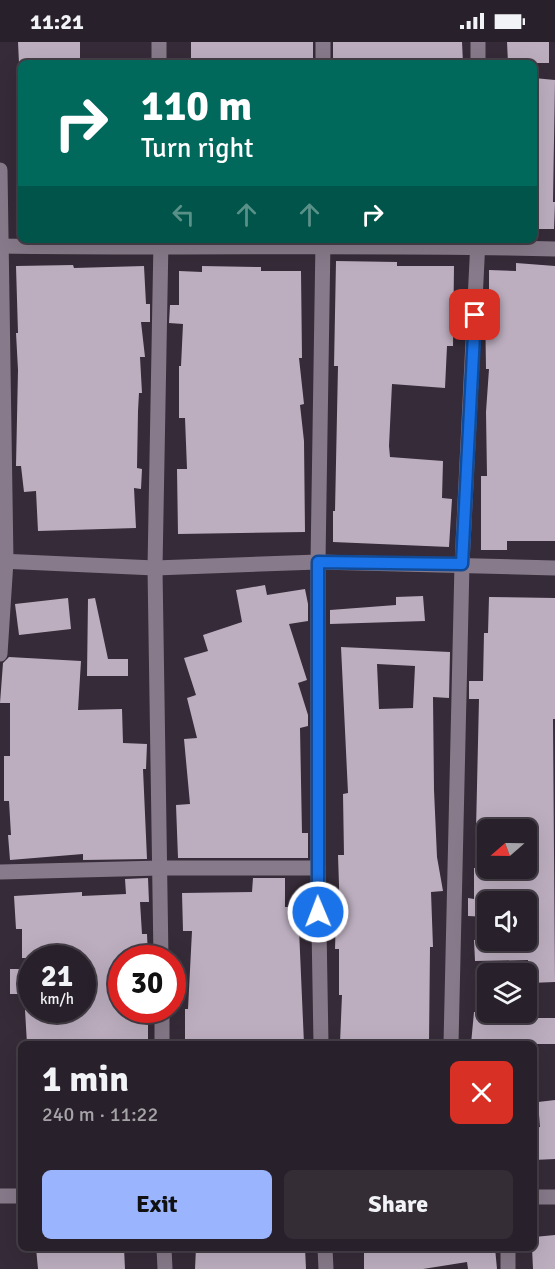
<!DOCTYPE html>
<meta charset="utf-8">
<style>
body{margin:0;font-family:Signika,sans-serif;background:#342d36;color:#f1f3f6;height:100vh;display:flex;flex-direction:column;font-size:22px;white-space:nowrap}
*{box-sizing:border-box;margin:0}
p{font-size:20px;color:#a5a3a8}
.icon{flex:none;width:33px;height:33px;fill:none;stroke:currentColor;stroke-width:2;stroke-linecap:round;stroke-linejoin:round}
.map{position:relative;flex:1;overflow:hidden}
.sheet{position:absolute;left:18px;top:999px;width:519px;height:210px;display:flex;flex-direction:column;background:#28202a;border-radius:9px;box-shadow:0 6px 24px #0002,0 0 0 2px #443e47}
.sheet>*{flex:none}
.top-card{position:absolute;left:18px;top:18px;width:519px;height:183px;border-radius:9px;box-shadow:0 6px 24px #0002,0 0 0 2px #443e47;background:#00695c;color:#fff;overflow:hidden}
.needle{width:39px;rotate:250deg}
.tools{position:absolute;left:477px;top:777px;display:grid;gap:12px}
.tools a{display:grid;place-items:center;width:60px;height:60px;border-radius:9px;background:#28202a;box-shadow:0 6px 24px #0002,0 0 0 2px #443e47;font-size:30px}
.speed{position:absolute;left:18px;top:903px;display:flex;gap:12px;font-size:30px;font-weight:700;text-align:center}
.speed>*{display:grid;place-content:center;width:78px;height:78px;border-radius:50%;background:#28202a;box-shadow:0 6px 24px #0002,0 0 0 2px #443e47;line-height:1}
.speed small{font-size:15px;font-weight:400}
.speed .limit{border:9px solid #d22;background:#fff;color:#111}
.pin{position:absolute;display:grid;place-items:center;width:51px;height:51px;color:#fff;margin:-26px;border-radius:12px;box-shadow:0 3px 9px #0006}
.me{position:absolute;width:66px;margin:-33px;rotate:359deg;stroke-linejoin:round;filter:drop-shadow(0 0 4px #0008)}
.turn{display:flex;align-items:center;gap:21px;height:126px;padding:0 24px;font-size:27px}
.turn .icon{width:78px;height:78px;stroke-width:2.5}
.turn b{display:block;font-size:42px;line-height:51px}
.lanes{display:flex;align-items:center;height:57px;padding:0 24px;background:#0003;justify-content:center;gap:30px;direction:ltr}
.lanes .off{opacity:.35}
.round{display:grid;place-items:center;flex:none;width:63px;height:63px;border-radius:9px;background:#342d36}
.head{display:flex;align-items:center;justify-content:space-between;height:102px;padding:0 24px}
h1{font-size:36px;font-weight:800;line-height:45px}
.cta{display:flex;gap:12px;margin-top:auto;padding:12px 24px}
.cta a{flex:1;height:69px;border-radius:9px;background:#9ab5fd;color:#111;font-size:24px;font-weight:800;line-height:69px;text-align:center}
.cta a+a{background:#342d36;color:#f1f3f6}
.status{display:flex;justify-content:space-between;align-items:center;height:42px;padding:0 30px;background:#28202a;direction:ltr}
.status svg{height:16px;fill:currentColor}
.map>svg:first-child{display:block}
.building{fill:#bcaebf;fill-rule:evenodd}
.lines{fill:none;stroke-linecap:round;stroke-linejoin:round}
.minor{stroke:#877a8a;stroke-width:15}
.route-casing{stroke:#114b97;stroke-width:15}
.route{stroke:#1a73e8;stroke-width:10}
</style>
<div class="status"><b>11:21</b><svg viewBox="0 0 49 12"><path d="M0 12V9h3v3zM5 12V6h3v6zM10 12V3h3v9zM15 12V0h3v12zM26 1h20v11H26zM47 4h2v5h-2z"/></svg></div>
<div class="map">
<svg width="555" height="1227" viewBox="0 0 555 1227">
<rect width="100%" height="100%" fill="#362b38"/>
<g class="building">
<polygon points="18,0 80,0 80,21 19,21"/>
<polygon points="191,0 313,0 313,21 287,21 287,19 191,21"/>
<polygon points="333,0 462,0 463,21 333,21"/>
<polygon points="507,0 549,0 549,21 508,21"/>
<polygon points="534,36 555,38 553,160 555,160 554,187 534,187"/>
<polygon points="336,219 397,220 397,224 454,224 453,304 447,304 445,346 392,342 389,404 390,415 443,419 442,456 452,457 449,505 333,500 333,469 335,469 338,324 334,324"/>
<polygon points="516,221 555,224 555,499 507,499 507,508 481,508 481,434 487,434 486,370 489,327 486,327 485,259 486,254 489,254 489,228 516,229"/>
<polygon points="73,223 74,226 144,224 146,262 150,262 150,280 141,280 145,315 140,315 142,351 139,351 138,369 137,426 142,427 141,447 134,446 136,486 38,489 36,449 24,450 21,424 16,424 18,328 16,291 18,291 16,224"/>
<polygon points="202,224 261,225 261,229 301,229 302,316 299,316 304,362 300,363 304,399 305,490 178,492 177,427 187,427 185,376 179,376 179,324 181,324 183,282 169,281 170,263 179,263 179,229 202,230"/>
<polygon points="265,543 267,553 305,547 308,562 308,579 289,582 307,638 298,641 308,673 308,684 300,686 302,791 308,791 308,816 178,816 176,763 190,762 184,697 197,696 187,656 196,653 184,616 208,609 203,593 242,580 236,548"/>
<polygon points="423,554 425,579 330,582 330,568 396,563 396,555"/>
<polygon points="489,555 555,556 555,677 553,677 555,940 530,941 528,918 475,919 474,898 526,898 526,860 488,860 488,875 468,874 468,856 474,857 474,826 526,826 526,818 533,819 533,782 495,780 495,788 476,788 479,657 469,657 469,639 483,639 484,591 488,591"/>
<polygon points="68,556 71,587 19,593 15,562"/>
<polygon points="95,556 108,617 128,617 128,634 87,634 88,557"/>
<path d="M341,605l109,5 -1,46 -16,-1 1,93 3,67 6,34 -12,1 2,55h-3l-1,97 -89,-1 2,-48h-3v-46h-4l1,-34h4l-2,-60h6l-1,-61 5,-1zM377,622l38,2 -2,42 -34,1z"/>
<polygon points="9,615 81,619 78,668 122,667 123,701 147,702 146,727 143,727 147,817 83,818 83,812 10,818 8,793 11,793 9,759 4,759 4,714 10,714 10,661 0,661 3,621"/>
<polygon points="148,836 149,860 140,860 142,892 147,892 148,916 122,916 122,921 119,921 119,935 120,968 148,968 148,1002 90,1002 90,1000 27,1002 25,968 82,968 82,916 22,916 22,887 16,887 14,854 82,850 82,854 126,852 125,837"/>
<polygon points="253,836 285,836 285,865 301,865 301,887 299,887 304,1002 185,1002 185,967 188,967 192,889 183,889 182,851 252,850"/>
<rect x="10" y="927" width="22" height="25"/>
<polygon points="474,970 520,970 520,976 555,976 555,1002 471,1002"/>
<polygon points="555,1058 555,1117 534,1118 534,1086 540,1085 538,1060"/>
<polygon points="555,1193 555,1227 533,1227 532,1206 534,1206 534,1195"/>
<polygon points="36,1206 124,1206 125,1227 38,1227"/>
<polygon points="196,1206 305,1206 306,1227 195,1227"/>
<polygon points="495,1206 497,1227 468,1227 467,1220 423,1227 364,1227 364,1207"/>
</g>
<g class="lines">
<g class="minor">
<polyline points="159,0 159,21"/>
<polyline points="323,21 323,0"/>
<polyline points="478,21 478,0"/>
<polyline points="0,128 6,519 0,612"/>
<polyline points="161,198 155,526 161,916"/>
<path d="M0,204c185,3 370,-2 555,3"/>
<polyline points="0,519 155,526 318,520 555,526"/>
<polyline points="0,830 161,826 318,826"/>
<polyline points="162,968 162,1002"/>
<polyline points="321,1002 318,826 318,520 323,198"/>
<polyline points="451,1002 462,522 478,198"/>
<polyline points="0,1154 21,1154"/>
<polyline points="534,1155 555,1155"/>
<polyline points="164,1206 165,1227"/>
<polyline points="325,1206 326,1227"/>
<polyline points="508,1227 508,1206"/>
</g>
</g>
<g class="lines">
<g class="route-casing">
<polyline id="route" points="318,870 318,520 462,522 475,273"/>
</g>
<use href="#route" class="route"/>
</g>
</svg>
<div class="tools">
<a><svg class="needle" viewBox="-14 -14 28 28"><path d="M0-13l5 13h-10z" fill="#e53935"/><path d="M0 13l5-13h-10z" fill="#a5a3a8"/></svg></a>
<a><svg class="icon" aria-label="sound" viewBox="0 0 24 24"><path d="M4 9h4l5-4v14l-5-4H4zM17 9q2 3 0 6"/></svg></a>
<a><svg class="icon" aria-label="layers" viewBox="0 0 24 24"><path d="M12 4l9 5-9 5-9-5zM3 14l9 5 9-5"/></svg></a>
</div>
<div class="speed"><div>21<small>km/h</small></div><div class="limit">30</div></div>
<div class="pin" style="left:475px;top:273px;background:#d93025"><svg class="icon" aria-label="arrive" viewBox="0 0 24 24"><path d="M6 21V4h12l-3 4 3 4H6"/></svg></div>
<svg class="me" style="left:318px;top:870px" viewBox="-20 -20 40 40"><circle r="17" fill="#1a73e8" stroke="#fff" stroke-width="3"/><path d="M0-11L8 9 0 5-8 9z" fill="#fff"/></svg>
<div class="top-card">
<div class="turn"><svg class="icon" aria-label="right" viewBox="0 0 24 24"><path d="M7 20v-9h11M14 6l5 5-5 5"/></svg><div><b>110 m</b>Turn right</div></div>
<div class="lanes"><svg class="icon off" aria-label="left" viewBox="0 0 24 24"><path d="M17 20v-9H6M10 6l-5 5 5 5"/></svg><svg class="icon off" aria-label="ahead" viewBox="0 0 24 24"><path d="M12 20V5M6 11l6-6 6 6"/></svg><svg class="icon off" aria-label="ahead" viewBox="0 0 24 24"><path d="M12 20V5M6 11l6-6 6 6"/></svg><svg class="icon" aria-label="right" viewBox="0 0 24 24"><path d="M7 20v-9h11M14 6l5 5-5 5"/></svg></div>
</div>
<section class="sheet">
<div class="head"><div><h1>1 min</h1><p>240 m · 11:22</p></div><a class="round" style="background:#d93025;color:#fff"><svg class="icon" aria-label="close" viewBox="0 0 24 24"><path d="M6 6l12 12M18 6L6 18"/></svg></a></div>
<div class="cta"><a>Exit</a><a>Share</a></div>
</section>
</div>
